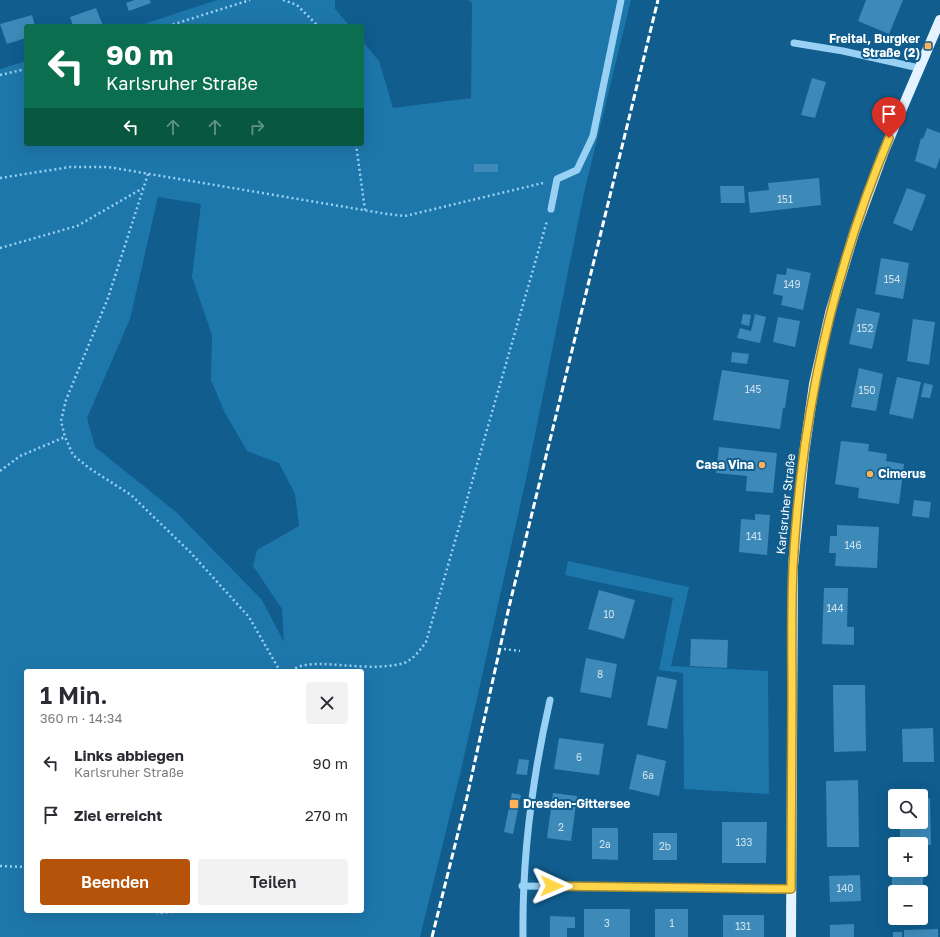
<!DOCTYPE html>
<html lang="de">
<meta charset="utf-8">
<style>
body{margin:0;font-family:"Golos Text",sans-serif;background:#f2f2f3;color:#2b2b33;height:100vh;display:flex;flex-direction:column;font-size:15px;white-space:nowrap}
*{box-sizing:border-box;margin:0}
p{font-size:13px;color:#7c7c81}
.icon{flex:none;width:22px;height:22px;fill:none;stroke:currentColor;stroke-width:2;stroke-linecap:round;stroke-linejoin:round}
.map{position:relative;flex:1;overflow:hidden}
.side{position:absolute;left:24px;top:669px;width:340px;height:244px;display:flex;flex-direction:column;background:#fff;border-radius:4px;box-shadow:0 4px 16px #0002}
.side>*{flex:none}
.top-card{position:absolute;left:24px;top:24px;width:340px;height:122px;border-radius:4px;box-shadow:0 4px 16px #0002;background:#0b6e4f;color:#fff;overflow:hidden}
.fabs{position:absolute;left:888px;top:789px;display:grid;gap:8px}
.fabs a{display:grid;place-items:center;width:40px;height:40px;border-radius:4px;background:#fff;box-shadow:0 4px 16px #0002;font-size:20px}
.pin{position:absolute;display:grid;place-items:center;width:34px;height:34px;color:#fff;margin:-41px -17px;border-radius:50% 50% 50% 0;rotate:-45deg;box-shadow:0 0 4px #0007}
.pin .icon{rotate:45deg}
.me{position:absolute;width:44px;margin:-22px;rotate:91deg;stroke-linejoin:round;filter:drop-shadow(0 0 3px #0008)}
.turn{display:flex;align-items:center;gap:14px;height:84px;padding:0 16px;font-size:18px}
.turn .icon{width:52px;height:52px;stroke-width:2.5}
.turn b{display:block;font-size:28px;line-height:34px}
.lanes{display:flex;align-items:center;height:38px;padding:0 16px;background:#0003;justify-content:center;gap:20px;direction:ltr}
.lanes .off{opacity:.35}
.round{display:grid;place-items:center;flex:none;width:42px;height:42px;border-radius:4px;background:#f2f2f3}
.summary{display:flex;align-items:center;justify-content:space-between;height:68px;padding:0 16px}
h1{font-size:24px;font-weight:600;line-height:30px}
.cta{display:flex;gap:8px;margin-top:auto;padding:8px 16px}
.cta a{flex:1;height:46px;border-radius:4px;background:#b45309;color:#fff;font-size:16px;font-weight:600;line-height:46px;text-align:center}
.cta a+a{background:#f2f2f3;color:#2b2b33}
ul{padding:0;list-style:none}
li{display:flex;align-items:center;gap:12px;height:52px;padding:0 16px}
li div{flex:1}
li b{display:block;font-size:15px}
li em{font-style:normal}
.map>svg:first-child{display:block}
.green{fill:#1e77ab;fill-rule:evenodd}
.building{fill:#3d8ab9}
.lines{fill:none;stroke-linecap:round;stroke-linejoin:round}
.path{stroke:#98d1f3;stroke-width:2.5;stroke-dasharray:2 3;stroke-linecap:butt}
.minor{stroke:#98d1f3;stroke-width:7}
.major{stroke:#e4f3ff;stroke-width:10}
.rail{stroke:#fff;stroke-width:3;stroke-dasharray:7 3;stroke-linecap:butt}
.route-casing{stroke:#a68a30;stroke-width:10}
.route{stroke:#ffd54a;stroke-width:7}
.poi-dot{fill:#ffb25a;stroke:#105d8e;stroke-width:1.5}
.labels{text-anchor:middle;stroke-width:4;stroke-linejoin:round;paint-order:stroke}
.number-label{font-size:10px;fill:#cee2ee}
.poi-label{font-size:12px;font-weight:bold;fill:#fff;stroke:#105d8e;text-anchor:end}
.street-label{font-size:12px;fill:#fff;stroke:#105d8e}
</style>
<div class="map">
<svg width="940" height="937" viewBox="0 0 940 937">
<rect width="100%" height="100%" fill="#105d8e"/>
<g class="green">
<polygon points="217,0 335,0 335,9 350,26 138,26"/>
<path d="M468,0h163l-47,193 -58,286 -65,291 -41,167h-420v-868l26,-8v83h336v-103l17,20 14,47 78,-10 1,-95zM158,197l43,7 -9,73 20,58 -1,45 13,31 23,40 32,12 16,31 4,32 -42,24 -4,16 29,43 2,33 -22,-42 -86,-88 -81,-65 -8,-29 43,-99zM26,671h336v240h-336z"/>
<polygon points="568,561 689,587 671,666 768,671 769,794 684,789 683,673 659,670 673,598 565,575"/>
</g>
<g class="building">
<polygon points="135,0 150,0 151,3 129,11 126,3"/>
<polygon points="866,0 903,0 889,34 858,21"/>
<polygon points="96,8 103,26 73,26 70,17"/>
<polygon points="32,15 35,26 26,26 26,38 7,44 0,24"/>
<polygon points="812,78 826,82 815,118 801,115"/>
<polygon points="927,128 940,133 940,157 936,169 915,161 921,138 923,139"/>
<rect x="474" y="164" width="24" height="8"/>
<polygon points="819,178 821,205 750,213 748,192 769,190 768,183"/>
<polygon points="720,186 744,186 745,203 721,203"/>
<polygon points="907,188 926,195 912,231 893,223"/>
<polygon points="881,258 909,263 903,299 875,294"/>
<polygon points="787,268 811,273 803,310 781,305 783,296 773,294 777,274 786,275"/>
<polygon points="857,308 880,313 872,349 849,344"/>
<polygon points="743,314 751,315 749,326 741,324"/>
<polygon points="755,314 766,317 760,343 737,338 740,328 751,331"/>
<polygon points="778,317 800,321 795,347 773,342"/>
<polygon points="913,319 935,322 929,365 907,361"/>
<polygon points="732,352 749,354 747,364 731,362"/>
<polygon points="859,368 883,374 876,411 851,407"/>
<polygon points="722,370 789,380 785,408 783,408 780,429 713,420"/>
<polygon points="897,377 921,382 913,419 889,414"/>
<polygon points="924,383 933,385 930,398 921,397"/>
<polygon points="841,441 869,444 868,451 887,454 886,461 904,464 899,504 858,498 859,488 835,484"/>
<polygon points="719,447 777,453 773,493 746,491 747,476 716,473"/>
<polygon points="914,500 931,502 929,518 912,516"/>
<polygon points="755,514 770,515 767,555 739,552 741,519 755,520"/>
<polygon points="837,525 879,527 877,568 835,566 836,553 829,553 830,536 837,536"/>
<polygon points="824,588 848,588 847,627 854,627 854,645 822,644"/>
<polygon points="599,590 635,600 624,639 588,629"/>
<polygon points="691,639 728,640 727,668 690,666"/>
<polygon points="586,658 617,664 611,698 580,692"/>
<polygon points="657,676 677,680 667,729 647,725"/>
<polygon points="833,685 865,685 866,751 834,752"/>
<polygon points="933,728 934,762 903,762 902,729"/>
<polygon points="559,738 604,744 599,775 554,769"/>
<polygon points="637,754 666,761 659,796 629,789"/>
<polygon points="519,759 529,760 527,775 516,774"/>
<polygon points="858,780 859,847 827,847 826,781"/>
<polygon points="512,793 521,795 513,834 504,832"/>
<polygon points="553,793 577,796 571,841 547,838"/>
<polygon points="921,798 930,798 931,845 900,844 900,822 921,822"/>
<polygon points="722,822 767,822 766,863 722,863"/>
<polygon points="592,828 618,828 618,860 592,859"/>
<rect x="653" y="833" width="24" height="27"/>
<polygon points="923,869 923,902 921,902 921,892 895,892 895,903 892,903 892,870"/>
<polygon points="860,875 861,901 830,902 829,876"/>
<rect x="584" y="909" width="46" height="28"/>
<rect x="655" y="909" width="33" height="28"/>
<rect x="723" y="915" width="41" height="22"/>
<polygon points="550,916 575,917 575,928 567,928 567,937 550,937"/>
<polygon points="854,924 854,937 830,937 830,925"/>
<polygon points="938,929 938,937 904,937 904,930"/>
<rect x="893" y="932" width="9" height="5"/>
</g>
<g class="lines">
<g class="path">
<polyline points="283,0 297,5 318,26"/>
<polyline points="168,26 250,0"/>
<polyline points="0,75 26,69"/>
<polyline points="356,144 365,210"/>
<polyline points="148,174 108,298 66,400 61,421 65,437 73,455 89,468 131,495 190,552 249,617 280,671"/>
<polyline points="0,178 70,167 108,167 387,214 405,216 543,183"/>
<polyline points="0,248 77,226 143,188"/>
<polyline points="0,471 20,456 65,437"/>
<polyline points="504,649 520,651"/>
<path d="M291,671c9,-7 21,-7 32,-7 24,1 58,6 81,-1 10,-4 16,-13 22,-21l121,-421"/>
<polyline points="0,866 26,867"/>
<polyline points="151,911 160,913 184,911"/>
</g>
<g class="minor">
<polyline points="794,43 843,51 919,68"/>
<polyline points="551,209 557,179 577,170 593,136 621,0"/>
<polyline points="522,886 791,889"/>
<path d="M523,937c-1,-80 9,-158 27,-237"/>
</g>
<polyline class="major" points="791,937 793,566 804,454 814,384 830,313 854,233 884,151 940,20"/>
<polyline class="rail" points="432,937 467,797 509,607 658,0"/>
</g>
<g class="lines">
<g class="route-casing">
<path id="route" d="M552,886l239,3c0,-64 1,-128 1,-192 0,-43 -1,-87 1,-130 8,-147 39,-293 96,-429"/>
</g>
<use href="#route" class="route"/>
</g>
<g class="poi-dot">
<rect x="924" y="42" width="8" height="8" rx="2"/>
<circle cx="762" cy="465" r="4"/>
<circle cx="870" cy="474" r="4"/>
<rect x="509" y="799" width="10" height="10" rx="2"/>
</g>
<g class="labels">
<g class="number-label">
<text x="785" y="203">151</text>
<text x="892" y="283">154</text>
<text x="792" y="288">149</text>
<text x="865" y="332">152</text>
<text x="753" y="393">145</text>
<text x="867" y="394">150</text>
<text x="754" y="540">141</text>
<text x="853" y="549">146</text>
<text x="835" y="612">144</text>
<text x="609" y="618">10</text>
<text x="600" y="678">8</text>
<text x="579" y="761">6</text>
<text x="648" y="779">6a</text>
<text x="561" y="831">2</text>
<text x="744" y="846">133</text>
<text x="605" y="848">2a</text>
<text x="665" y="850">2b</text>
<text x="845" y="892">140</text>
<text x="607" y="927">3</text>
<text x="672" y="927">1</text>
<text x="743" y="930">131</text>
</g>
<g class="poi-label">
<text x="920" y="43">Freital, Burgker<tspan x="920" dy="14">Straße (2)</tspan></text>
<text x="754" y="469">Casa Vina</text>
<text x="878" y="478" text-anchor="start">Cimerus</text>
<text x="523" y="808" text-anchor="start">Dresden-Gittersee</text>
</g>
<g class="street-label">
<text transform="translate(786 504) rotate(-84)" y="4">Karlsruher Straße</text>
</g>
</g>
</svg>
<div class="fabs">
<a><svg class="icon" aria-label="search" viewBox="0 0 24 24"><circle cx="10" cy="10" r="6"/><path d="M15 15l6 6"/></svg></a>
<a>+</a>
<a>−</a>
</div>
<div class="pin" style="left:889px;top:138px;background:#d93025"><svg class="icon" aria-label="arrive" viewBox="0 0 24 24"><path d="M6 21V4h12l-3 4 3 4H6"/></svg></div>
<svg class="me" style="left:552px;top:886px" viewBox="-20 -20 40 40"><path d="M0-17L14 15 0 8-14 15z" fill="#ffd54a" stroke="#fff" stroke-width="4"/></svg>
<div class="top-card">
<div class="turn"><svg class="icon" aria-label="left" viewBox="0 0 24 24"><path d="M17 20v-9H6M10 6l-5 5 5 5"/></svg><div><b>90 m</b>Karlsruher Straße</div></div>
<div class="lanes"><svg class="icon" aria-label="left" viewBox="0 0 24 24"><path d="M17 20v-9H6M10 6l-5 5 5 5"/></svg><svg class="icon off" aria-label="ahead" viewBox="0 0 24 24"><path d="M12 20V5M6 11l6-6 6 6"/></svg><svg class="icon off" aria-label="ahead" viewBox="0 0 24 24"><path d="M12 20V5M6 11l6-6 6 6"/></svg><svg class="icon off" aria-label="right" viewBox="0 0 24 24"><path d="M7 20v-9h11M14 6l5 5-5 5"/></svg></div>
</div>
<section class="side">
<div class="summary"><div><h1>1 Min.</h1><p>360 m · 14:34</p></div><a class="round"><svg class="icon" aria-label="close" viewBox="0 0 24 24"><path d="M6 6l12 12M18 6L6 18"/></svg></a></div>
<ul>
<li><svg class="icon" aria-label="left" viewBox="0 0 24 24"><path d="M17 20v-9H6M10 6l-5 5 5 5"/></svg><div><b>Links abbiegen</b><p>Karlsruher Straße</p></div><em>90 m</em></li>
<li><svg class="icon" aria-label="arrive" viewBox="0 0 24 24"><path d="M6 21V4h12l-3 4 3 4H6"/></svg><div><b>Ziel erreicht</b></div><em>270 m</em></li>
</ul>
<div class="cta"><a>Beenden</a><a>Teilen</a></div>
</section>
</div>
